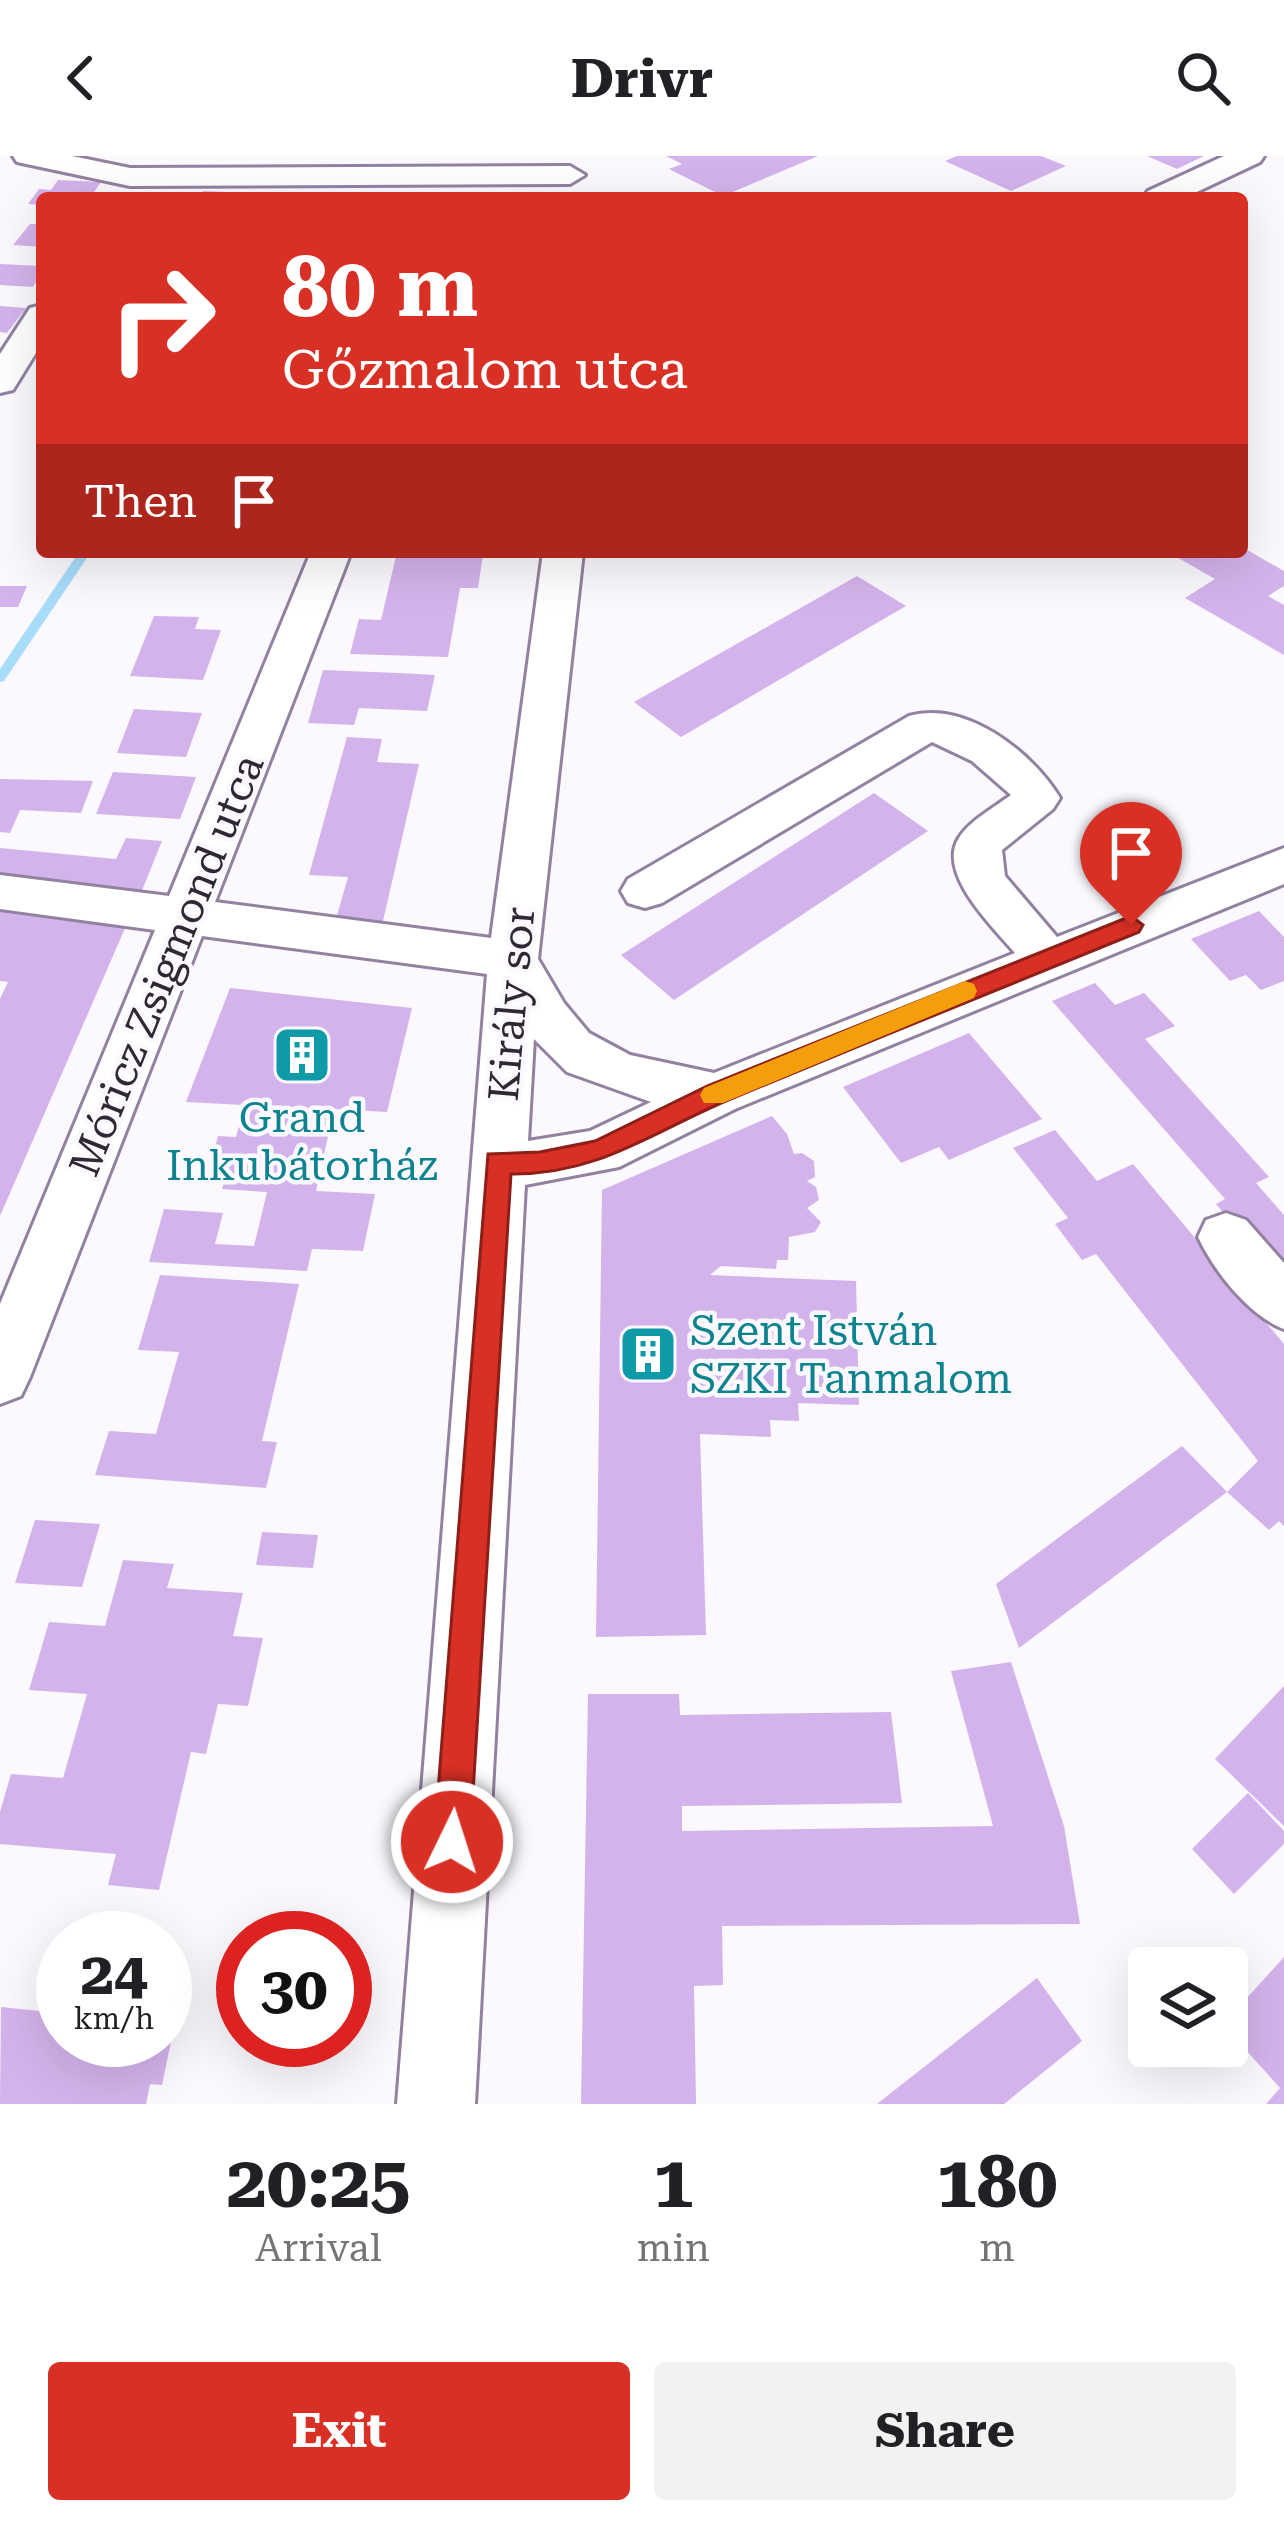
<!DOCTYPE html>
<meta charset="utf-8">
<style>
body{margin:0;font-family:"Roboto Serif",serif;background:#f2f2f2;color:#202124;height:100vh;display:flex;flex-direction:column;font-size:45px;white-space:nowrap}
*{box-sizing:border-box;margin:0}
p{font-size:39px;color:#757577}
.icon{flex:none;width:66px;height:66px;fill:none;stroke:currentColor;stroke-width:2;stroke-linecap:round;stroke-linejoin:round}
.map{position:relative;height:1948px;overflow:hidden}
.panel{display:flex;flex-direction:column;background:#fff;flex:1}
.panel>*{flex:none}
.top-card{position:absolute;left:36px;top:36px;width:1212px;height:366px;border-radius:12px;box-shadow:0 12px 48px #0002;background:#d93025;color:#fff;overflow:hidden}
.tools{position:absolute;left:1128px;top:1791px;display:grid;gap:24px}
.tools a{display:grid;place-items:center;width:120px;height:120px;border-radius:12px;background:#fff;box-shadow:0 12px 48px #0002;font-size:60px}
.speed{position:absolute;left:36px;top:1755px;display:flex;gap:24px;font-size:60px;font-weight:700;text-align:center}
.speed>*{display:grid;place-content:center;width:156px;height:156px;border-radius:50%;background:#fff;box-shadow:0 12px 48px #0002;line-height:1}
.speed small{font-size:30px;font-weight:400}
.speed .limit{border:18px solid #d22;background:#fff;color:#111}
.pin{position:absolute;display:grid;place-items:center;width:102px;height:102px;color:#fff;margin:-123px -51px;border-radius:50% 50% 50% 0;rotate:-45deg;box-shadow:0 0 12px #0007}
.pin .icon{rotate:45deg}
.me{position:absolute;width:132px;margin:-66px;rotate:4deg;stroke-linejoin:round;filter:drop-shadow(0 0 9px #0008)}
.turn{display:flex;align-items:center;gap:42px;height:252px;padding:0 48px;font-size:54px}
.turn .icon{width:156px;height:156px;stroke-width:2.5}
.turn b{display:block;font-size:84px;line-height:102px}
.then{display:flex;align-items:center;height:114px;padding:0 48px;background:#0003;gap:24px;font-size:45px}
.eta{display:flex;justify-content:space-evenly;align-items:center;height:204px;text-align:center}
.eta b{font-size:72px;font-weight:700;line-height:84px}
.action{display:flex;gap:24px;margin-top:auto;padding:24px 48px}
.action a{flex:1;height:138px;border-radius:12px;background:#d93025;color:#fff;font-size:48px;font-weight:700;line-height:138px;text-align:center}
.action a+a{background:#f2f2f2;color:#202124}
header{display:flex;justify-content:space-between;align-items:center;height:156px;padding:0 48px;background:#fff;font-size:54px;font-weight:700}
.map>svg:first-child{display:block}
.lines{fill:none;stroke-linecap:round;stroke-linejoin:round}
.stream{fill:#a8dcfb;fill-rule:evenodd}
.building{fill:#d3b3ec}
.minor-casing{stroke:#9282a0;stroke-width:6}
.minor{fill:#fff;fill-rule:evenodd}
.route{fill:#d93025;stroke:#8d1f18;stroke-width:3}
.slow{fill:#f59e0b}
.labels{text-anchor:middle;stroke-width:9;stroke-linejoin:round;paint-order:stroke}
.street-label{font-size:42px;fill:#2e2834;stroke:#fbf8fe}
.culture-label{font-size:42px;fill:#0d838f;stroke:#fbf8fe}
</style>
<header><svg class="icon" aria-label="back" viewBox="0 0 24 24"><path d="M15 5l-7 7 7 7"/></svg>Drivr<svg class="icon" aria-label="search" viewBox="0 0 24 24"><circle cx="10" cy="10" r="6"/><path d="M15 15l6 6"/></svg></header>
<div class="map">
<svg width="1284" height="1948" viewBox="0 0 1284 1948">
<rect width="100%" height="100%" fill="#fbf8fe"/>
<g class="lines">
<g class="stream">
<polygon points="313,37 316,38 316,42 308,42"/>
<polygon points="79,396 91,396 4,525 0,526 0,513"/>
</g>
</g>
<g class="building">
<polygon points="666,0 818,0 723,40 669,13 682,8"/>
<polygon points="957,0 1041,0 1066,10 1011,35 945,5"/>
<polygon points="1147,0 1204,0 1177,13"/>
<polygon points="58,24 101,26 90,42 42,42 42,49 28,48 39,33 51,34"/>
<polygon points="203,35 273,38 271,42 199,42"/>
<polygon points="30,68 42,68 42,91 13,89"/>
<polygon points="0,108 42,110 42,116 33,131 0,129"/>
<polygon points="0,150 26,152 7,177 0,176"/>
<polygon points="1242,391 1284,415 1284,430 1268,440 1284,449 1284,499 1185,442 1215,423 1168,396 1242,396"/>
<polygon points="397,396 483,399 478,432 460,432 448,501 350,498 359,463 381,464"/>
<polygon points="857,420 906,450 681,581 634,546"/>
<polygon points="0,430 27,430 18,451 0,451"/>
<polygon points="154,460 199,461 195,473 221,474 203,524 130,520"/>
<polygon points="323,514 399,517 435,519 427,555 359,552 354,569 308,567"/>
<polygon points="134,553 202,557 186,601 117,597"/>
<polygon points="347,581 382,583 377,606 419,608 383,765 336,763 348,721 309,719"/>
<polygon points="113,616 196,621 180,663 96,658"/>
<polygon points="0,623 93,625 81,657 20,654 10,677 0,676"/>
<polygon points="874,637 928,675 674,844 621,799"/>
<polygon points="126,682 162,685 141,737 0,724 0,692 116,703"/>
<polygon points="0,749 129,763 0,1060 0,843 8,826 0,825"/>
<polygon points="1259,755 1284,781 1284,825 1261,834 1246,819 1230,825 1191,783"/>
<polygon points="1095,827 1115,849 1144,837 1175,870 1145,883 1269,1021 1256,1027 1284,1059 1284,1129 1216,1048 1225,1043 1052,845"/>
<polygon points="230,832 412,852 387,956 334,953 316,1035 375,1038 363,1095 312,1093 307,1115 149,1106 164,1053 223,1057 215,1088 254,1090 267,1036 222,1033 228,1013 209,1013 218,980 236,981 244,949 186,946"/>
<polygon points="969,877 1042,963 949,1004 939,991 901,1007 843,931"/>
<polygon points="772,960 787,978 794,998 802,997 814,1005 815,1021 807,1025 816,1031 819,1044 807,1052 821,1066 815,1076 789,1081 788,1104 777,1104 776,1113 721,1110 710,1119 856,1125 859,1249 798,1247 799,1265 770,1264 771,1281 700,1278 706,1479 596,1481 602,1034"/>
<polygon points="1055,974 1097,1025 1133,1008 1284,1188 1284,1370 1279,1365 1269,1374 1227,1336 1258,1305 1096,1098 1082,1104 1055,1068 1068,1062 1013,992"/>
<polygon points="160,1119 299,1128 262,1285 277,1286 266,1332 95,1319 109,1275 156,1278 179,1196 138,1194"/>
<polygon points="1182,1290 1227,1336 1019,1492 996,1428"/>
<polygon points="35,1364 100,1368 82,1431 15,1427"/>
<polygon points="262,1376 318,1379 313,1412 256,1409"/>
<polygon points="123,1404 174,1408 167,1432 243,1437 233,1480 263,1482 248,1550 218,1548 206,1598 191,1596 159,1734 108,1729 116,1698 0,1688 0,1656 11,1618 63,1622 87,1538 29,1534 49,1466 105,1470"/>
<polygon points="1011,1506 1064,1670 1080,1768 722,1770 723,1829 694,1830 696,1948 581,1948 588,1538 679,1538 680,1559 891,1556 902,1647 682,1650 682,1675 993,1670 951,1515"/>
<polygon points="1284,1530 1284,1670 1215,1603"/>
<polygon points="1248,1637 1284,1675 1284,1688 1234,1738 1192,1693"/>
<polygon points="1284,1801 1284,1948 1266,1948 1280,1932 1227,1873 1227,1864"/>
<polygon points="1037,1822 1082,1885 1004,1948 877,1948"/>
<polygon points="63,1848 63,1884 165,1884 165,1851 178,1852 162,1929 150,1928 146,1948 0,1948 1,1851 59,1857"/>
</g>
<g class="lines">
<g class="minor-casing">
<g id="minor">
<polygon points="13,0 72,0 130,12 570,10 585,19 570,28 130,30 17,6"/>
<polygon points="1224,0 1264,0 1260,6 1184,42 1143,42 1148,35"/>
<polygon points="42,149 42,187 13,234 0,237 0,198 30,152"/>
<path d="M311,396h40l-136,350 276,36 52,-386h40l-45,407 26,44 25,30 41,22 84,18 301,-120c-21,-25 -79,-80 -56,-115 10,-17 36,-31 52,-43l-39,-34 -40,-19 -270,161 -17,5 -17,-5 -7,-12 7,-12 281,-163c57,-16 123,36 151,82l-7,11 -51,41 3,26 52,61 227,-89v36l-549,225 -116,58 -94,18 -50,919h-78l90,-1130 -285,-38 -172,441 -9,19 -21,8v-100l155,-374 -155,-21v-34l169,21zM534,883l33,33 84,30 -61,29 -62,10z"/>
<path d="M1226,1057l20,7 38,43v66c-35,-13 -70,-58 -86,-92l8,-17z"/>
</g>
</g>
<use href="#minor" class="minor"/>
</g>
<path class="route" d="M1131,760l12,9 -4,7c-135,55 -271,110 -406,166 -78,32 -133,77 -222,76l-41,668 -5,13 -13,5 -13,-5 -5,-13 54,-688 52,-2 55,-11 112,-55z"/>
<polygon class="slow" points="965,825 974,828 977,835 974,842 723,947 704,947 700,939 704,932"/>
<defs>
<g id="building-square" transform="scale(3)"><rect x="-9" y="-9" width="18" height="18" rx="4" fill="#0f9aa8" stroke="#fbf8fe"/><path d="M-4-6H4V6H1V3H-1V6H-4ZM-2.5-4.3h1.7v1.8h-1.7ZM.8-4.3h1.7v1.8H.8ZM-2.5-1h1.7V.8h-1.7ZM.8-1h1.7V.8H.8Z" fill="#fff"/></g>
</defs>
<g fill-rule="evenodd">
<use href="#building-square" x="302" y="899"/>
<use href="#building-square" x="648" y="1198"/>
</g>
<g class="labels">
<g class="street-label">
<text transform="translate(166 809) rotate(-68)" y="15">Móricz Zsigmond utca</text>
<text transform="translate(511 848) rotate(-85)" y="15">Király sor</text>
</g>
<g class="culture-label">
<text x="302" y="976">Grand<tspan x="302" dy="48">Inkubátorház</tspan></text>
<text x="690" y="1189" text-anchor="start">Szent István<tspan x="690" dy="48">SZKI Tanmalom</tspan></text>
</g>
</g>
</svg>
<div class="tools">
<a><svg class="icon" aria-label="layers" viewBox="0 0 24 24"><path d="M12 4l9 5-9 5-9-5zM3 14l9 5 9-5"/></svg></a>
</div>
<div class="speed"><div>24<small>km/h</small></div><div class="limit">30</div></div>
<div class="pin" style="left:1131px;top:769px;background:#d93025"><svg class="icon" aria-label="arrive" viewBox="0 0 24 24"><path d="M6 21V4h12l-3 4 3 4H6"/></svg></div>
<svg class="me" style="left:452px;top:1686px" viewBox="-20 -20 40 40"><circle r="17" fill="#d93025" stroke="#fff" stroke-width="3"/><path d="M0-11L8 9 0 5-8 9z" fill="#fff"/></svg>
<div class="top-card">
<div class="turn"><svg class="icon" aria-label="right" viewBox="0 0 24 24"><path d="M7 20v-9h11M14 6l5 5-5 5"/></svg><div><b>80 m</b>Gőzmalom utca</div></div>
<div class="then">Then<svg class="icon" aria-label="arrive" viewBox="0 0 24 24"><path d="M6 21V4h12l-3 4 3 4H6"/></svg></div>
</div>
</div>
<section class="panel">
<div class="eta">
<div><b>20:25</b><p>Arrival</p></div>
<div><b>1</b><p>min</p></div>
<div><b>180</b><p>m</p></div>
</div>
<div class="action"><a>Exit</a><a>Share</a></div>
</section>
